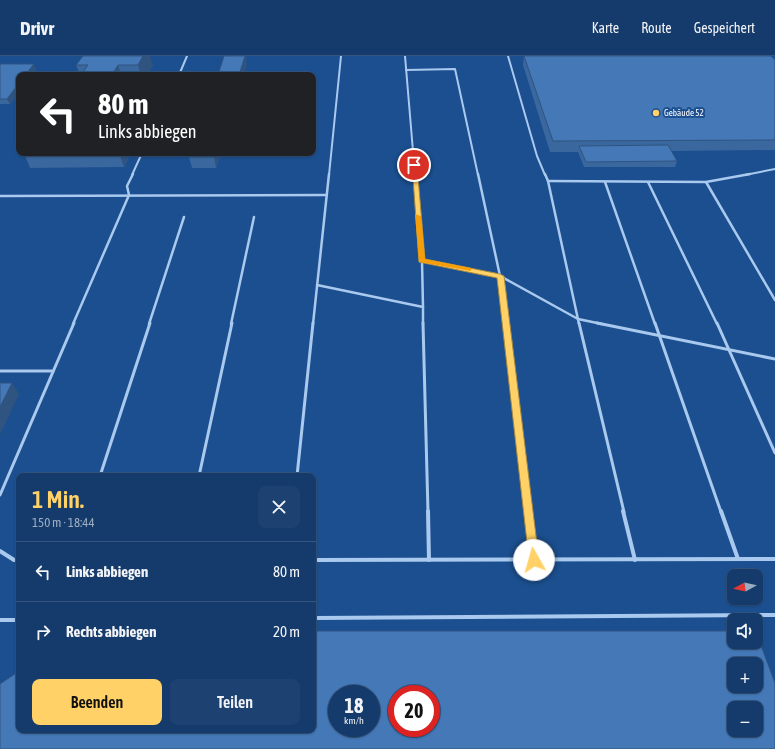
<!DOCTYPE html>
<html lang="de">
<meta charset="utf-8">
<style>
body{margin:0;font-family:"Asap Condensed",sans-serif;background:#1d4271;color:#f1f3f6;height:100vh;display:flex;flex-direction:column;font-size:15px;white-space:nowrap}
*{box-sizing:border-box;margin:0}
p{font-size:13px;color:#9dadc1}
.icon{flex:none;width:22px;height:22px;fill:none;stroke:currentColor;stroke-width:2;stroke-linecap:round;stroke-linejoin:round}
.map{position:relative;flex:1;overflow:hidden}
.side{position:absolute;left:16px;top:417px;width:300px;height:260px;display:flex;flex-direction:column;background:#143b6b;border-radius:8px;box-shadow:0 1px 3px #0004,0 0 0 1px #33557e}
.side>*{flex:none}
.top-card{position:absolute;left:16px;top:16px;width:300px;height:84px;border-radius:8px;box-shadow:0 1px 3px #0004,0 0 0 1px #33557e;background:#202124;color:#fff;overflow:hidden}
.needle{width:26px;rotate:262deg}
.buttons{position:absolute;left:727px;top:513px;display:grid;gap:8px}
.buttons a{display:grid;place-items:center;width:36px;height:36px;border-radius:8px;background:#143b6b;box-shadow:0 1px 3px #0004,0 0 0 1px #33557e;font-size:20px}
.speed{position:absolute;left:328px;top:629px;display:flex;gap:8px;font-size:20px;font-weight:700;text-align:center}
.speed>*{display:grid;place-content:center;width:52px;height:52px;border-radius:50%;background:#143b6b;box-shadow:0 1px 3px #0004,0 0 0 1px #33557e;line-height:1}
.speed small{font-size:10px;font-weight:400}
.speed .limit{border:6px solid #d22;background:#fff;color:#111}
.pin{position:absolute;display:grid;place-items:center;width:34px;height:34px;color:#fff;margin:-17px;border:2px solid #fff;border-radius:50%;box-shadow:0 1px 4px #0007}
.me{position:absolute;width:44px;margin:-22px;rotate:353deg;stroke-linejoin:round;filter:drop-shadow(0 0 3px #0008)}
.turn{display:flex;align-items:center;gap:14px;height:84px;padding:0 16px;font-size:18px}
.turn .icon{width:52px;height:52px;stroke-width:2.5}
.turn b{display:block;font-size:28px;line-height:34px}
.round{display:grid;place-items:center;flex:none;width:42px;height:42px;border-radius:8px;background:#1d4271}
.summary{display:flex;align-items:center;justify-content:space-between;height:68px;padding:0 16px}
h1{font-size:24px;font-weight:600;line-height:30px;color:#ffd166}
.button{display:flex;gap:8px;margin-top:auto;padding:8px 16px}
.button a{flex:1;height:46px;border-radius:8px;background:#ffd166;color:#111;font-size:16px;font-weight:600;line-height:46px;text-align:center}
.button a+a{background:#1d4271;color:#f1f3f6}
ul{padding:0;list-style:none}
li{display:flex;align-items:center;gap:12px;height:60px;padding:0 16px;border-top:1px solid #33557e}
li div{flex:1}
li b{display:block;font-size:15px}
li em{font-style:normal}
header{display:flex;align-items:center;gap:24px;box-sizing:border-box;height:56px;padding:0 20px;background:#143b6b;border-bottom:1px solid #33557e}
header strong{font-size:19px}
nav{display:flex;gap:22px;margin-inline-start:auto;font-size:14px}
.map>svg:first-child{display:block}
.lines{fill:none;stroke-linecap:round;stroke-linejoin:round}
.lane-far3{stroke:#a9c9ee;stroke-width:2}
.lane-far2{stroke:#a9c9ee;stroke-width:2.5}
.lane-far1{stroke:#a9c9ee;stroke-width:3}
.lane{stroke:#a9c9ee;stroke-width:4}
.wall{fill:#3a679d}
.shaded-wall{fill:#305480}
.building{fill:#4478b7;stroke:#305480;fill-rule:evenodd}
.route{fill:#ffd166;stroke:#a68842}
.slow{fill:#f59e0b}
.poi-dot{fill:#ffd166;stroke:#1b4f8f;stroke-width:1.5}
.labels{text-anchor:middle;stroke-width:4;stroke-linejoin:round;paint-order:stroke}
.far-poi-label{font-size:9px;fill:#fff;stroke:#1b4f8f;text-anchor:start}
</style>
<header>
<strong>Drivr</strong>
<nav><a>Karte</a><a>Route</a><a>Gespeichert</a></nav>
</header>
<div class="map">
<svg width="775" height="693" viewBox="0 0 775 693">
<rect width="100%" height="100%" fill="#1b4f8f"/>
<g class="lines">
<g class="lane-far3">
<polyline points="405,0 415,119"/>
<polyline points="508,0 537,100 545,119"/>
<polyline points="406,14 455,13 478,119"/>
<polyline points="179,19 187,0"/>
<polyline points="132,119 142,97"/>
<polyline points="329,119 341,0"/>
<polyline points="745,119 775,113"/>
</g>
<g class="lane-far2">
<polyline points="415,118 422,205 500,220 578,263 602,268"/>
<polyline points="478,118 500,220 506,268"/>
<polyline points="545,118 548,125 579,268"/>
<polyline points="548,125 706,126 750,118"/>
<polyline points="605,126 655,268"/>
<polyline points="648,126 717,268"/>
<polyline points="706,126 775,244"/>
<polyline points="0,140 326,139"/>
<polyline points="422,205 423,251"/>
<polyline points="317,229 423,251 423,268"/>
<polyline points="73,268 129,139 127,130 133,118"/>
<polyline points="149,268 184,161"/>
<polyline points="231,268 254,161"/>
<polyline points="313,268 329,118"/>
</g>
<g class="lane-far1">
<polyline points="423,267 428,456"/>
<polyline points="506,267 528,456"/>
<polyline points="579,267 624,456"/>
<polyline points="597,267 775,303"/>
<polyline points="655,267 721,456"/>
<polyline points="717,267 775,397"/>
<polyline points="0,315 53,315"/>
<polyline points="100,420 150,267"/>
<polyline points="199,420 232,267"/>
<polyline points="297,420 313,267"/>
<polyline points="0,439 74,267"/>
</g>
<g class="lane">
<polyline points="428,455 429,504"/>
<polyline points="528,455 534,504"/>
<polyline points="623,455 635,504"/>
<polyline points="721,455 738,503"/>
<polyline points="0,495 14,504 19,504"/>
<polyline points="313,504 775,503"/>
<polyline points="313,562 775,559"/>
<polyline points="0,564 19,564"/>
</g>
</g>
<g class="wall">
<polygon points="524,0 771,0 775,4 775,94 671,95 677,105 675,111 584,111 578,96 550,96 523,9"/>
<polygon points="0,8 36,13 10,48 0,48"/>
<polygon points="76,9 153,9 147,19 80,19"/>
<polygon points="24,97 131,97 124,111 30,112"/>
<polygon points="221,97 216,112 192,112 189,101"/>
</g>
<g class="shaded-wall">
<polygon points="143,0 150,0 153,9 147,19 141,19 138,9"/>
<polygon points="245,0 246,0 247,9 244,19 239,19"/>
<polygon points="34,8 36,13 31,19 25,19"/>
<polygon points="118,9 121,19 112,19"/>
<polygon points="19,27 19,35 10,48 7,43"/>
<polygon points="119,97 131,97 124,111"/>
<polygon points="215,97 221,97 216,112 214,101"/>
<polygon points="12,327 19,338 0,379 0,351"/>
</g>
<g class="building">
<polygon points="83,0 143,0 138,9 118,9 112,19 81,19 88,9 76,9"/>
<polygon points="224,0 245,0 239,19 218,19"/>
<polygon points="524,0 771,0 775,4 775,84 553,85"/>
<polygon points="0,8 34,8 25,19 19,19 19,27 7,43 0,43"/>
<polygon points="668,89 677,105 586,106 579,90"/>
<polygon points="190,97 215,97 214,101 189,101"/>
<polygon points="0,327 12,327 0,351"/>
<path d="M313,575h421v11h22v-10l19,51v66h-775v-65l19,-13v59h294zM734,608h22v22h-22zM337,638h34v34h-34zM397,638h34v34h-34zM734,652h22v22h-22z"/>
</g>
<polygon class="route" points="412,108 417,109 425,203 500,218 504,220 539,504 538,507 534,509 530,507 529,504 497,222 419,206"/>
<polygon class="slow" points="415,158 421,160 425,203 471,212 471,215 419,206"/>
<circle class="poi-dot" cx="656" cy="57" r="4"/>
<g class="labels">
<g class="far-poi-label">
<text x="664" y="60">Gebäude 52</text>
</g>
</g>
</svg>
<div class="buttons">
<a><svg class="needle" viewBox="-14 -14 28 28"><path d="M0-13l5 13h-10z" fill="#e53935"/><path d="M0 13l5-13h-10z" fill="#9dadc1"/></svg></a>
<a><svg class="icon" aria-label="sound" viewBox="0 0 24 24"><path d="M4 9h4l5-4v14l-5-4H4zM17 9q2 3 0 6"/></svg></a>
<a>+</a>
<a>−</a>
</div>
<div class="speed"><div>18<small>km/h</small></div><div class="limit">20</div></div>
<div class="pin" style="left:414px;top:109px;background:#d93025"><svg class="icon" aria-label="arrive" viewBox="0 0 24 24"><path d="M6 21V4h12l-3 4 3 4H6"/></svg></div>
<svg class="me" style="left:534px;top:504px" viewBox="-20 -20 40 40"><circle r="19" fill="#fff"/><path d="M0-13L10 11 0 6-10 11z" fill="#ffd166"/></svg>
<div class="top-card">
<div class="turn"><svg class="icon" aria-label="left" viewBox="0 0 24 24"><path d="M17 20v-9H6M10 6l-5 5 5 5"/></svg><div><b>80 m</b>Links abbiegen</div></div>
</div>
<section class="side">
<div class="summary"><div><h1>1 Min.</h1><p>150 m · 18:44</p></div><a class="round"><svg class="icon" aria-label="close" viewBox="0 0 24 24"><path d="M6 6l12 12M18 6L6 18"/></svg></a></div>
<ul>
<li><svg class="icon" aria-label="left" viewBox="0 0 24 24"><path d="M17 20v-9H6M10 6l-5 5 5 5"/></svg><div><b>Links abbiegen</b></div><em>80 m</em></li>
<li><svg class="icon" aria-label="right" viewBox="0 0 24 24"><path d="M7 20v-9h11M14 6l5 5-5 5"/></svg><div><b>Rechts abbiegen</b></div><em>20 m</em></li>
</ul>
<div class="button"><a>Beenden</a><a>Teilen</a></div>
</section>
</div>
